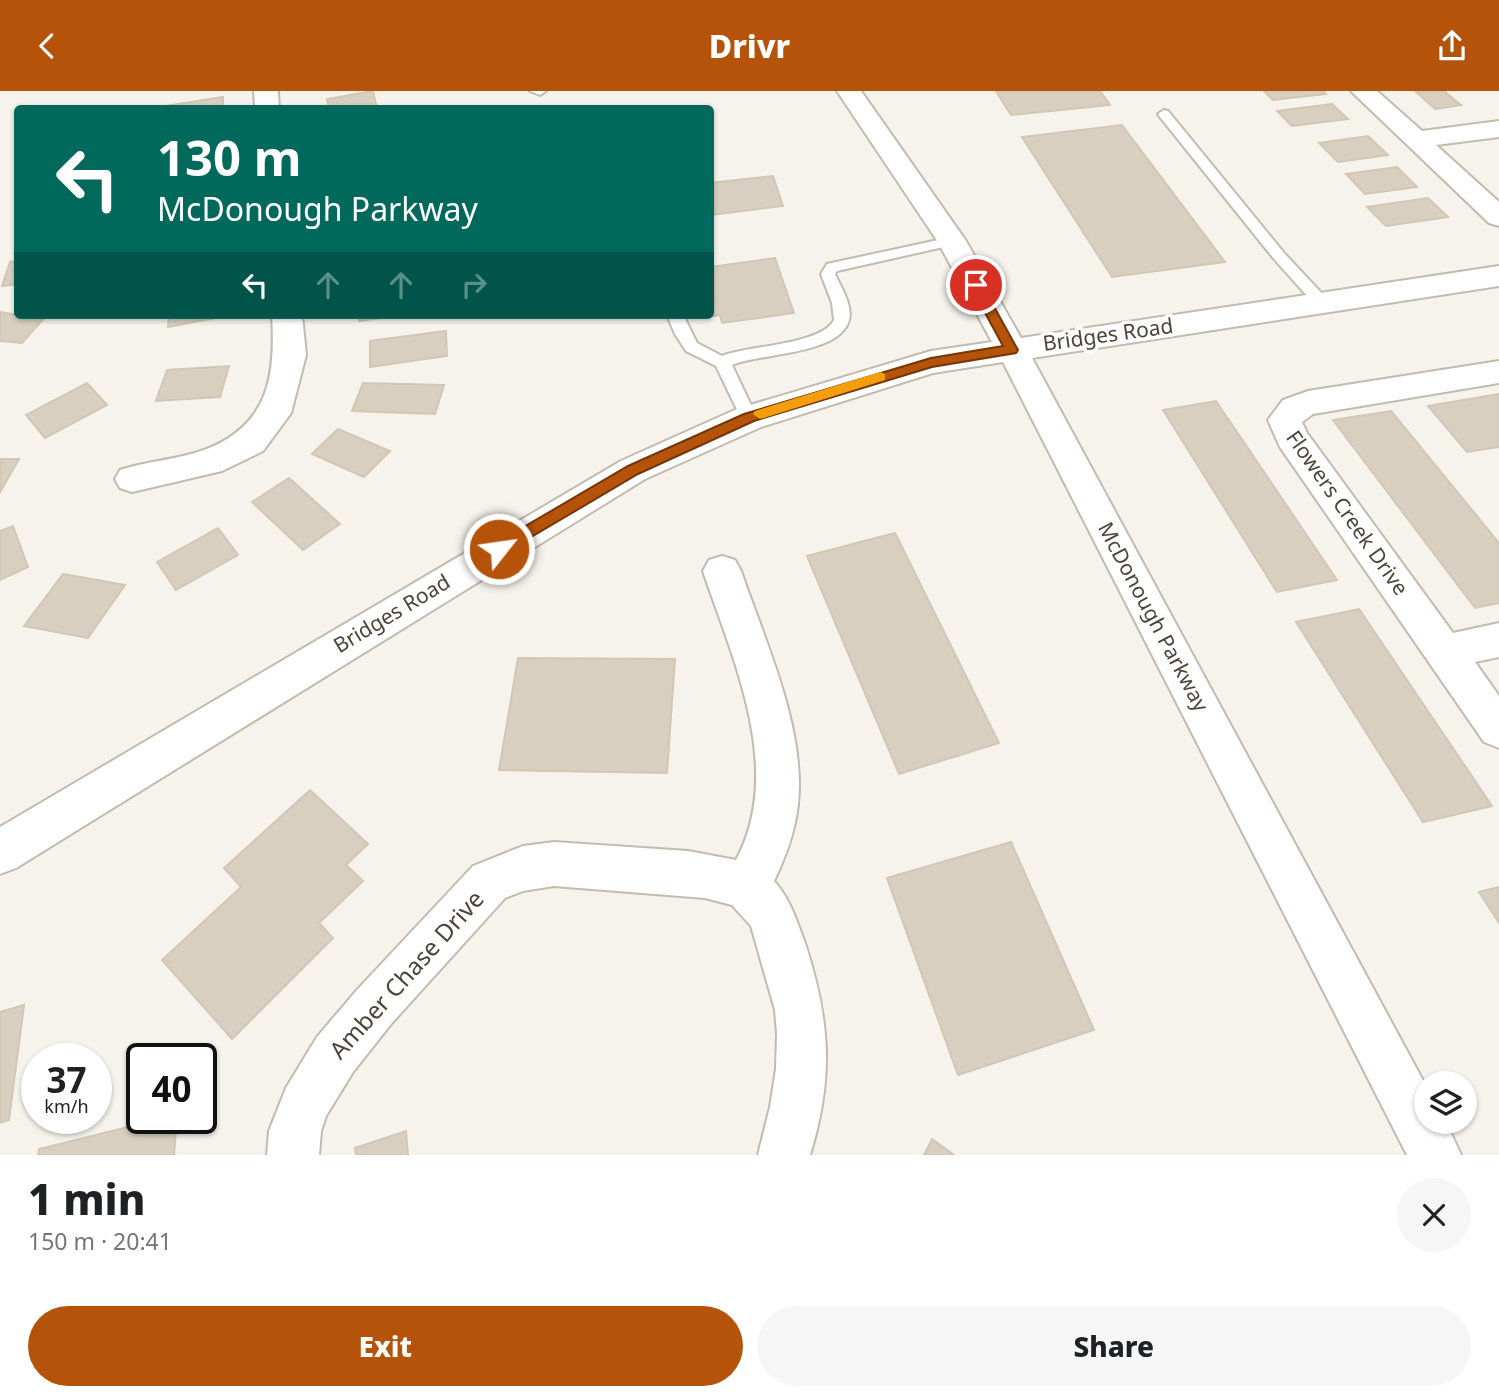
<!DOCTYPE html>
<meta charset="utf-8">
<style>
body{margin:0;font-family:"Noto Sans",sans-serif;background:#f6f6f6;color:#202124;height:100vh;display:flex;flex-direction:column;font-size:26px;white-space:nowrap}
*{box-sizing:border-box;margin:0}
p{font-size:23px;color:#757577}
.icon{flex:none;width:38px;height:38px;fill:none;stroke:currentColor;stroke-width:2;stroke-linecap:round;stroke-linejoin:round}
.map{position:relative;height:1064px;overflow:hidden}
.details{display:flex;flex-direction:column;background:#fff;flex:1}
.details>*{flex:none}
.banner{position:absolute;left:14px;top:14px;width:700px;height:214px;border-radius:7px;box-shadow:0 2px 5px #0004;background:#00695c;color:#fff;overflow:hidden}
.buttons{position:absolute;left:1414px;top:980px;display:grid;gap:14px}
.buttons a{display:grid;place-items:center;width:63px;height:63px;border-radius:50%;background:#fff;box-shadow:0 2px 5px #0004;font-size:35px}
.speed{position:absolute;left:21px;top:952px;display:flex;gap:14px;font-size:35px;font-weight:700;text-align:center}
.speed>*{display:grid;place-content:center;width:91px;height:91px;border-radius:50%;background:#fff;box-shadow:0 2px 5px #0004;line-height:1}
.speed small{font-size:18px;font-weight:400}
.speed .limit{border:4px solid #111;border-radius:10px;background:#fff;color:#111}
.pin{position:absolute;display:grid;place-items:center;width:60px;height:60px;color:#fff;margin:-30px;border:4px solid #fff;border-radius:50%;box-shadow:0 2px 7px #0007}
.me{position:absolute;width:77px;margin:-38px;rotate:60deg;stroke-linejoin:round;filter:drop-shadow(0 0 5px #0008)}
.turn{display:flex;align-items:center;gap:24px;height:147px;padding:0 28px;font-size:32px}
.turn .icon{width:91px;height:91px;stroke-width:2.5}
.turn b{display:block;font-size:49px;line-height:60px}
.lanes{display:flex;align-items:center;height:66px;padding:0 28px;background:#0003;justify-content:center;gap:35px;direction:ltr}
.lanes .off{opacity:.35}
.round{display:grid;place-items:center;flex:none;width:74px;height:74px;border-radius:37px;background:#f6f6f6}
.overview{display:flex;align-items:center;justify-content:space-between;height:119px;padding:0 28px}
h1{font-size:42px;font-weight:800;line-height:52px}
.primary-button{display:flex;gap:14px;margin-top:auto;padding:14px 28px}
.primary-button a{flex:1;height:80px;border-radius:42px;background:#b45309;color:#fff;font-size:28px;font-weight:800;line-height:80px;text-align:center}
.primary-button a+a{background:#f6f6f6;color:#202124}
header{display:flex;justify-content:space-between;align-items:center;height:91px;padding:0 28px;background:#b45309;color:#fff;font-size:32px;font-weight:800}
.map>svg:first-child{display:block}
.building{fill:#d8cfc1;stroke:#d3c7b4;stroke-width:2}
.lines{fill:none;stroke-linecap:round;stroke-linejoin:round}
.service-casing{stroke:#c2bbae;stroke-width:4}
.minor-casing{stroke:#c2bbae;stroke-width:4}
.tertiary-casing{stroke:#c2bbae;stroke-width:4}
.service{fill:#fff;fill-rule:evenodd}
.minor{fill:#fff;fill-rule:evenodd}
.tertiary{fill:#fff;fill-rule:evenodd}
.route{fill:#b45309;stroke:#753606;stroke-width:2}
.slow{fill:#f59e0b}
.labels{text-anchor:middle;stroke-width:7;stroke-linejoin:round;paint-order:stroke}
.street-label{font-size:21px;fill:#4b4439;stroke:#fff}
.near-street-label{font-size:24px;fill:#4b4439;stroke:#fff}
</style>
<header><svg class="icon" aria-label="back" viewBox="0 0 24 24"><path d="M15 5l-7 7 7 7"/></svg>Drivr<svg class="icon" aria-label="share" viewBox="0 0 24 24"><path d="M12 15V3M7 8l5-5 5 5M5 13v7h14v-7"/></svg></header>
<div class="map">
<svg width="1499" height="1064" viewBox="0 0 1499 1064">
<rect width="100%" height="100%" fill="#f6f3ec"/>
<g class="building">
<polygon points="373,0 377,18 329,18 327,8"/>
<polygon points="996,0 1100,0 1110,14 1011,24"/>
<polygon points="1264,0 1323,0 1326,3 1273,9"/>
<polygon points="1415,0 1444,0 1461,14 1435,18"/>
<polygon points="223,6 223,18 158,18 158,16"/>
<polygon points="1332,13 1348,28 1292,35 1277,20"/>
<polygon points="1122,34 1225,171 1112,186 1022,46"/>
<polygon points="1368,45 1388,64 1338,71 1319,52"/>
<polygon points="1397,76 1417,96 1365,103 1346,83"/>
<polygon points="773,85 783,115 710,124 710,92"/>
<polygon points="1428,107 1448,126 1386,135 1367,116"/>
<polygon points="775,167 794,222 722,232 720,224 698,227 697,224 710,224 710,210 714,210 710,196 710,176"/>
<polygon points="18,170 18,193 2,195 10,171"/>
<polygon points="0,221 18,224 45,226 22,252 0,250"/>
<polygon points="169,224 231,224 168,236"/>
<polygon points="359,224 403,224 359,230"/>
<polygon points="446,240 447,265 370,276 370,250"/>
<polygon points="229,275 220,306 156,310 167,279"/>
<polygon points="87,292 107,314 45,347 26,324"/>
<polygon points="363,292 444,294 435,323 352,320"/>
<polygon points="1499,303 1499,356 1467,361 1428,315"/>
<polygon points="1216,310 1337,489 1277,501 1163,319"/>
<polygon points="1391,320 1499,452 1499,512 1475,517 1333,329"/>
<polygon points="338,338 390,360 364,386 312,363"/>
<polygon points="0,368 19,368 0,401"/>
<polygon points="289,387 340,433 303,459 252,411"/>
<polygon points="13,435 28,476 0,489 0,440"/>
<polygon points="218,437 238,464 176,499 157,471"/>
<polygon points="895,442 999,652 899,683 807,465"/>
<polygon points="63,483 125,494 88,547 24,535"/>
<polygon points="1359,518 1492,715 1423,731 1296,531"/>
<polygon points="518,567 675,568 667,682 499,679"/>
<polygon points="310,699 368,753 346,774 363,790 319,832 333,847 232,948 162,869 241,796 224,777"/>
<polygon points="1011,751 1094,939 958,984 887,787"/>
<polygon points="1499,796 1499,832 1479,801"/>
<polygon points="24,914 9,1029 0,1032 0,921"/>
<polygon points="164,1027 177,1027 174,1064 38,1064 39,1058"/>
<polygon points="406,1040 408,1064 356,1064 355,1057"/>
<polygon points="932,1048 954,1064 924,1064"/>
</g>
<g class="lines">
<g class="service-casing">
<g id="service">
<polygon points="530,0 546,0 540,4"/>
<polygon points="1164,19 1168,20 1284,162 1328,209 1331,213 1328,217 1318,217 1274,168 1160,26 1158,23"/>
<path d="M952,146l5,1v6l-120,27 -2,3c6,13 18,32 14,46 -9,35 -89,33 -117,45l25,53 -8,6 -8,-6 -25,-52 -30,-15 -11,-17 -8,-19h16l14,28 25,13c28,-11 99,-11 112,-36l-2,-17 -11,-29 6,-10z"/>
</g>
</g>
<g class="minor-casing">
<g id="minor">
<polygon points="254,0 278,0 279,18 255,18"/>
<polygon points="1351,0 1377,0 1422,40 1499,30 1499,46 1436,54 1499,111 1499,135 1489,132"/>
<path d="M272,224h30l4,40 -15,58 -28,38 -41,20 -90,21 -12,-4 -5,-9 5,-9c27,-9 57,-10 84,-20 64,-24 72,-73 68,-135z"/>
<polygon points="1499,270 1499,292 1313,323 1302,331 1307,342 1453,542 1499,532 1499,566 1475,571 1499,605 1499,657 1484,651 1280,356 1268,329 1283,309 1308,300"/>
<path d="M722,465l13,4 6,11c24,70 65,158 57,233 -3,28 -12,52 -24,77 16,17 23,41 31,62 25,77 29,134 5,212h-52l12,-48 6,-38 1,-35 -2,-24 -24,-84 -19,-21 -27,-7 -151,-12 -31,5 -18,7 -114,126 -38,48 -27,44 -5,15 -2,24h-52l2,-24 17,-43 31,-51 40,-47 116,-124 50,-20 31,-4 134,9 48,9c49,-90 -3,-200 -33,-289l6,-11z"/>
</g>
</g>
<g class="tertiary-casing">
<polygon id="tertiary" points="837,0 861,0 966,150 1021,247 1499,175 1499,195 1032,267 1426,995 1426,1031 1446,1031 1461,1064 1407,1064 1003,271 933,282 761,336 645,388 16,777 0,783 0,736 621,370 737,318 931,260 992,251 938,151"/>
</g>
<use href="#service" class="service"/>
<use href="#minor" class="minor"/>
<use href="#tertiary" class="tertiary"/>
</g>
<polygon class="route" points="976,190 982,194 1018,259 1016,262 932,276 754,330 638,383 504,462 493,462 491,458 493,454 628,375 744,323 931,267 1003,255 970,194"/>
<polygon class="slow" points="880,281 885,283 885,289 760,328 753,323 755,320"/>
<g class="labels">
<g class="street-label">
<text transform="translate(1108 244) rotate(-8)" y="7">Bridges Road</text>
<text transform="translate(1347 422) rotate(55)" y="7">Flowers Creek Drive</text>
<text transform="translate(392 523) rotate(-31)" y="7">Bridges Road</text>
<text transform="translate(1153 526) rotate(62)" y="7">McDonough Parkway</text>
</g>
<g class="near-street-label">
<text transform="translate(407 884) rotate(-48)" y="8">Amber Chase Drive</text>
</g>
</g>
</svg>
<div class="buttons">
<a><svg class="icon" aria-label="layers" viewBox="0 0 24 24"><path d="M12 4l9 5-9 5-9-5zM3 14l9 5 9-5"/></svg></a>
</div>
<div class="speed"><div>37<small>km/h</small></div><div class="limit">40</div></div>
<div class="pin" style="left:976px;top:194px;background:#d93025"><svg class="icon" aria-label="arrive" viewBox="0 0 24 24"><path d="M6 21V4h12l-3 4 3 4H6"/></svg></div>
<svg class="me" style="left:499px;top:458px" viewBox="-20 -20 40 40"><circle r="17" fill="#b45309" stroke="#fff" stroke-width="3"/><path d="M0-11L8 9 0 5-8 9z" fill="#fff"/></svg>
<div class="banner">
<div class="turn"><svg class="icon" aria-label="left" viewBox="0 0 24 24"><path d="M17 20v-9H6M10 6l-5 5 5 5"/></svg><div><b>130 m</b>McDonough Parkway</div></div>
<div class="lanes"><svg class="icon" aria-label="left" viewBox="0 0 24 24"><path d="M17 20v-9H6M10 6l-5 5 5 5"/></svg><svg class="icon off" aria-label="ahead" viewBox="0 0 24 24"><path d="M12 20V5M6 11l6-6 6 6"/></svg><svg class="icon off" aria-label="ahead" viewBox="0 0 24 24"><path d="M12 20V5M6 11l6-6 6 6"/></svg><svg class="icon off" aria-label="right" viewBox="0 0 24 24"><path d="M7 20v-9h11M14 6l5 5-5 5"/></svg></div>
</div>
</div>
<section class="details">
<div class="overview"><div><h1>1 min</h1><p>150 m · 20:41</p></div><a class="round"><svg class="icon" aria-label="close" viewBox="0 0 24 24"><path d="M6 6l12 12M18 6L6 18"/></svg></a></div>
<div class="primary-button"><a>Exit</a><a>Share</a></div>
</section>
